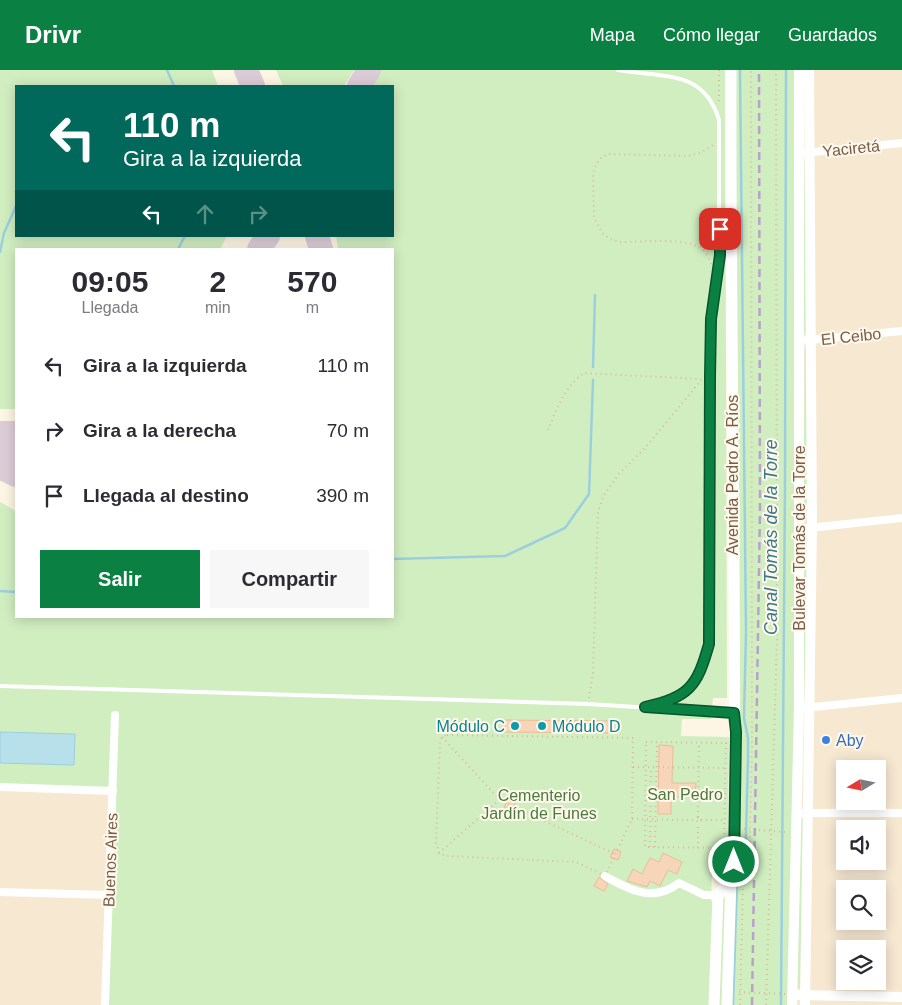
<!DOCTYPE html>
<html lang="es">
<meta charset="utf-8">
<style>
body{margin:0;font-family:Arial,sans-serif;background:#f7f7f7;color:#2b2b33;height:100vh;display:flex;flex-direction:column;font-size:19px;white-space:nowrap}
*{box-sizing:border-box;margin:0}
p{font-size:16px;color:#7c7c81}
.icon{flex:none;width:28px;height:28px;fill:none;stroke:currentColor;stroke-width:2;stroke-linecap:round;stroke-linejoin:round}
.map{position:relative;flex:1;overflow:hidden}
.details{position:absolute;left:15px;top:178px;width:379px;height:370px;display:flex;flex-direction:column;background:#fff;border-radius:0px;box-shadow:0 2px 12px #0003}
.details>*{flex:none}
.hud{position:absolute;left:15px;top:15px;width:379px;height:152px;border-radius:0px;box-shadow:0 2px 12px #0003;background:#00695c;color:#fff;overflow:hidden}
.needle{width:32px;rotate:260deg}
.tools{position:absolute;left:836px;top:690px;display:grid;gap:10px}
.tools a{display:grid;place-items:center;width:50px;height:50px;border-radius:0px;background:#fff;box-shadow:0 2px 12px #0003;font-size:25px}
.pin{position:absolute;display:grid;place-items:center;width:42px;height:42px;color:#fff;margin:-21px;border-radius:10px;box-shadow:0 2px 8px #0006}
.me{position:absolute;width:55px;margin:-28px;rotate:0deg;stroke-linejoin:round;filter:drop-shadow(0 0 4px #0008)}
.turn{display:flex;align-items:center;gap:18px;height:105px;padding:0 25px;font-size:22px}
.turn .icon{width:65px;height:65px;stroke-width:2.5}
.turn b{display:block;font-size:35px;line-height:42px}
.lanes{display:flex;align-items:center;height:48px;padding:0 25px;background:#0003;justify-content:center;gap:25px;direction:ltr}
.lanes .off{opacity:.35}
.eta{display:flex;justify-content:space-evenly;align-items:center;height:85px;text-align:center}
.eta b{font-size:30px;font-weight:600;line-height:35px}
.action{display:flex;gap:10px;margin-top:auto;padding:10px 25px}
.action a{flex:1;height:58px;border-radius:0px;background:#0b8043;color:#fff;font-size:20px;font-weight:600;line-height:58px;text-align:center}
.action a+a{background:#f7f7f7;color:#2b2b33}
ul{padding:0;list-style:none}
li{display:flex;align-items:center;gap:15px;height:65px;padding:0 25px}
li div{flex:1}
li b{display:block;font-size:19px}
li em{font-style:normal}
header{display:flex;align-items:center;gap:30px;box-sizing:border-box;height:70px;padding:0 25px;background:#0b8043;color:#fff}
header strong{font-size:24px}
nav{display:flex;gap:28px;margin-inline-start:auto;font-size:18px}
.map>svg:first-child{display:block}
.residential{fill:#f7e8d2;fill-rule:evenodd}
.green{fill:#d1eec1}
.water{fill:#b7e0ea;stroke:#9ccfdd}
.lines{fill:none;stroke-linecap:round;stroke-linejoin:round}
.stream{stroke:#9ccfdd;stroke-width:2.5}
.taxiway{stroke:#dcccd7;stroke-width:24}
.runway{stroke:#dcccd7;stroke-width:60}
.building{fill:#f7d5b9;stroke:#ebbc98}
.path{stroke:#dcb89c;stroke-width:2;stroke-dasharray:1 4;stroke-linecap:butt}
.service{stroke:#fff;stroke-width:4}
.minor{stroke:#fff;stroke-width:8}
.tertiary{stroke:#fff;stroke-width:10}
.secondary{stroke:#fff;stroke-width:11}
.rail{stroke:#b9a1ca;stroke-width:2.5;stroke-dasharray:8 5;stroke-linecap:butt}
.route-casing{stroke:#07532c;stroke-width:12}
.route{stroke:#0b8043;stroke-width:9}
.culture-dot{fill:#0f9aa8;stroke:#fff9ed;stroke-width:2}
.shop-dot{fill:#3f7fe0;stroke:#fff9ed;stroke-width:2}
.labels{text-anchor:middle;stroke-width:4;stroke-linejoin:round;paint-order:stroke}
.street-label{font-size:16px;fill:#7a5c47;stroke:#fff9ed}
.culture-label{font-size:16px;fill:#0d838f;stroke:#fff9ed;text-anchor:end}
.shop-label{font-size:16px;fill:#366cbe;stroke:#fff9ed;text-anchor:start}
.park-label{font-size:16px;fill:#4a7b3b;stroke:#fff9ed}
.water-label{font-size:18px;font-style:italic;fill:#3b7788;stroke:#fff9ed}
</style>
<header>
<strong>Drivr</strong>
<nav><a>Mapa</a><a>Cómo llegar</a><a>Guardados</a></nav>
</header>
<div class="map">
<svg width="902" height="935" viewBox="0 0 902 935">
<rect width="100%" height="100%" fill="#fef6e4"/>
<g class="residential">
<path d="M799,0h103v935h-110zM845,699h33v32h-33zM845,759h33v32h-33zM845,819h33v32h-33zM845,879h33v32h-33z"/>
<polygon points="0,631 116,635 105,935 0,935"/>
</g>
<g class="green">
<polygon points="0,0 212,0 218,16 16,16 16,166 227,166 220,179 16,179 16,339 0,339"/>
<polygon points="276,0 354,0 344,16 283,16"/>
<polygon points="379,0 725,0 727,628 713,628 711,649 682,649 681,666 729,667 728,791 712,803 711,831 717,831 731,809 731,0 799,0 792,935 105,935 113,721 0,717 0,432 16,441 16,546 392,546 392,179 338,179 336,166 392,166 392,16 369,16"/>
<polygon points="804,92 807,92 807,264 803,262"/>
<polygon points="805,278 808,278 808,450 807,451 803,449"/>
<polygon points="804,465 808,467 806,630 803,630"/>
<polygon points="801,750 804,750 800,919 796,916"/>
</g>
<polygon class="water" points="0,662 75,664 74,695 0,693"/>
<g class="lines">
<g class="stream">
<polyline points="167,0 174,16"/>
<polyline points="179,16 180,16"/>
<polyline points="178,179 185,166"/>
<polyline points="0,182 4,163 16,136"/>
<polyline points="593,297 595,225"/>
<polyline points="392,489 505,486 565,458 589,424 593,310"/>
<polyline points="0,521 16,522"/>
<polyline points="733,935 737,812 745,804 748,688 748,668 744,648 746,562 740,0"/>
<polyline points="781,935 785,414 786,0"/>
</g>
<g class="taxiway">
<polyline points="246,0 253,16"/>
<polyline points="359,16 369,0"/>
<polyline points="317,166 321,179"/>
<polyline points="259,179 268,166"/>
<polyline points="0,381 16,376"/>
<polyline points="0,397 16,405"/>
</g>
<polyline class="runway" points="0,381 16,381"/>
</g>
<g class="building">
<polygon points="503,650 609,651 609,663 503,662"/>
<polygon points="659,675 673,676 672,713 696,713 695,727 671,727 671,744 658,744"/>
<polygon points="508,730 515,733 512,741 504,737"/>
<polygon points="614,779 621,782 618,790 610,787"/>
<rect x="713" y="781" width="14" height="10"/>
<polygon points="663,783 682,792 677,804 668,800 660,816 650,811 647,817 627,811 633,799 642,804 650,788 659,792"/>
<polygon points="599,807 608,814 604,821 594,816"/>
</g>
<g class="lines">
<g class="path">
<polyline points="719,0 719,33"/>
<path d="M711,194c-3,-7 -6,-15 -13,-18 -21,-8 -56,-4 -79,-4l-9,-3 -8,-6 -8,-17 -1,-43 4,-10 4,-5 7,-4 79,2 15,-4 11,-7"/>
<path d="M548,360c8,-20 17,-44 36,-57l116,6"/>
<polyline points="589,628 593,603 598,441 604,425 619,404 646,377 702,309"/>
<polygon points="447,665 633,668 632,749 605,806 576,792 446,786 439,783 436,773 440,671 442,667"/>
<polyline points="442,667 500,730 615,784"/>
<polygon points="646,672 726,673 724,778 645,777"/>
<polyline points="633,697 726,698"/>
<polyline points="715,722 725,722"/>
<polyline points="698,747 699,673"/>
<polyline points="632,749 696,750 698,752 701,750 698,747 696,750"/>
<polyline points="701,750 723,750"/>
<polyline points="744,759 786,762"/>
<polyline points="650,777 651,697"/>
<polyline points="655,777 657,672"/>
<polyline points="698,778 698,753"/>
<polyline points="439,783 499,730"/>
<polyline points="739,922 785,924"/>
<polyline points="740,935 743,812 749,806 752,675 751,0"/>
<polyline points="766,935 777,569 776,0"/>
</g>
<g class="service">
<path d="M618,0c48,8 86,0 101,50v135l-8,64 -2,58v267c-12,43 -20,53 -64,63"/>
<polyline points="0,616 588,634 732,643"/>
</g>
<g class="minor">
<polyline points="804,83 902,73"/>
<polyline points="800,271 902,261"/>
<polyline points="800,459 902,448"/>
<polyline points="804,638 902,628"/>
<polyline points="0,717 113,721"/>
<polyline points="796,743 902,743"/>
<path d="M605,806c25,14 48,27 74,7l25,12h17"/>
<polyline points="0,822 109,825"/>
<polyline points="105,935 115,645"/>
</g>
<g class="tertiary">
<polyline points="798,925 902,927"/>
<polyline points="792,935 799,638 799,0"/>
<polyline points="805,935 812,457 809,0"/>
</g>
<g class="secondary">
<polyline points="714,935 718,825 731,809"/>
<path d="M727,935l4,-126 3,-17c3,-264 -4,-528 -3,-792"/>
</g>
<polyline class="rail" points="752,935 760,439 759,0"/>
</g>
<g class="lines">
<g class="route-casing">
<path id="route" d="M720,159v26l-9,64 -1,58 -1,267c-12,43 -20,53 -64,63l89,6 2,19 -2,130"/>
</g>
<use href="#route" class="route"/>
</g>
<g class="culture-dot">
<circle cx="515" cy="656" r="5"/>
<circle cx="542" cy="656" r="5"/>
</g>
<circle class="shop-dot" cx="826" cy="670" r="5"/>
<g class="labels">
<g class="street-label">
<text transform="translate(851 78) rotate(-6)" y="6">Yaciretá</text>
<text transform="translate(851 266) rotate(-6)" y="6">El Ceibo</text>
<text transform="translate(732 405) rotate(-90)" y="6">Avenida Pedro A. Ríos</text>
<text transform="translate(799 468) rotate(-90)" y="6">Bulevar Tomás de la Torre</text>
<text transform="translate(110 790) rotate(-88)" y="6">Buenos Aires</text>
</g>
<g class="culture-label">
<text x="505" y="662">Módulo C</text>
<text x="552" y="662" text-anchor="start">Módulo D</text>
</g>
<g class="shop-label">
<text x="836" y="676">Aby</text>
</g>
<g class="park-label">
<text x="685" y="730">San Pedro</text>
<text x="539" y="731">Cementerio<tspan x="539" dy="18">Jardín de Funes</tspan></text>
</g>
<g class="water-label">
<text transform="translate(771 467) rotate(-90)" y="6">Canal Tomás de la Torre</text>
</g>
</g>
</svg>
<div class="tools">
<a><svg class="needle" viewBox="-14 -14 28 28"><path d="M0-13l5 13h-10z" fill="#e53935"/><path d="M0 13l5-13h-10z" fill="#7c7c81"/></svg></a>
<a><svg class="icon" aria-label="sound" viewBox="0 0 24 24"><path d="M4 9h4l5-4v14l-5-4H4zM17 9q2 3 0 6"/></svg></a>
<a><svg class="icon" aria-label="search" viewBox="0 0 24 24"><circle cx="10" cy="10" r="6"/><path d="M15 15l6 6"/></svg></a>
<a><svg class="icon" aria-label="layers" viewBox="0 0 24 24"><path d="M12 4l9 5-9 5-9-5zM3 14l9 5 9-5"/></svg></a>
</div>
<div class="pin" style="left:720px;top:159px;background:#d93025"><svg class="icon" aria-label="arrive" viewBox="0 0 24 24"><path d="M6 21V4h12l-3 4 3 4H6"/></svg></div>
<svg class="me" style="left:734px;top:792px" viewBox="-20 -20 40 40"><circle r="17" fill="#0b8043" stroke="#fff" stroke-width="3"/><path d="M0-11L8 9 0 5-8 9z" fill="#fff"/></svg>
<div class="hud">
<div class="turn"><svg class="icon" aria-label="left" viewBox="0 0 24 24"><path d="M17 20v-9H6M10 6l-5 5 5 5"/></svg><div><b>110 m</b>Gira a la izquierda</div></div>
<div class="lanes"><svg class="icon" aria-label="left" viewBox="0 0 24 24"><path d="M17 20v-9H6M10 6l-5 5 5 5"/></svg><svg class="icon off" aria-label="ahead" viewBox="0 0 24 24"><path d="M12 20V5M6 11l6-6 6 6"/></svg><svg class="icon off" aria-label="right" viewBox="0 0 24 24"><path d="M7 20v-9h11M14 6l5 5-5 5"/></svg></div>
</div>
<section class="details">
<div class="eta">
<div><b>09:05</b><p>Llegada</p></div>
<div><b>2</b><p>min</p></div>
<div><b>570</b><p>m</p></div>
</div>
<ul>
<li><svg class="icon" aria-label="left" viewBox="0 0 24 24"><path d="M17 20v-9H6M10 6l-5 5 5 5"/></svg><div><b>Gira a la izquierda</b></div><em>110 m</em></li>
<li><svg class="icon" aria-label="right" viewBox="0 0 24 24"><path d="M7 20v-9h11M14 6l5 5-5 5"/></svg><div><b>Gira a la derecha</b></div><em>70 m</em></li>
<li><svg class="icon" aria-label="arrive" viewBox="0 0 24 24"><path d="M6 21V4h12l-3 4 3 4H6"/></svg><div><b>Llegada al destino</b></div><em>390 m</em></li>
</ul>
<div class="action"><a>Salir</a><a>Compartir</a></div>
</section>
</div>
